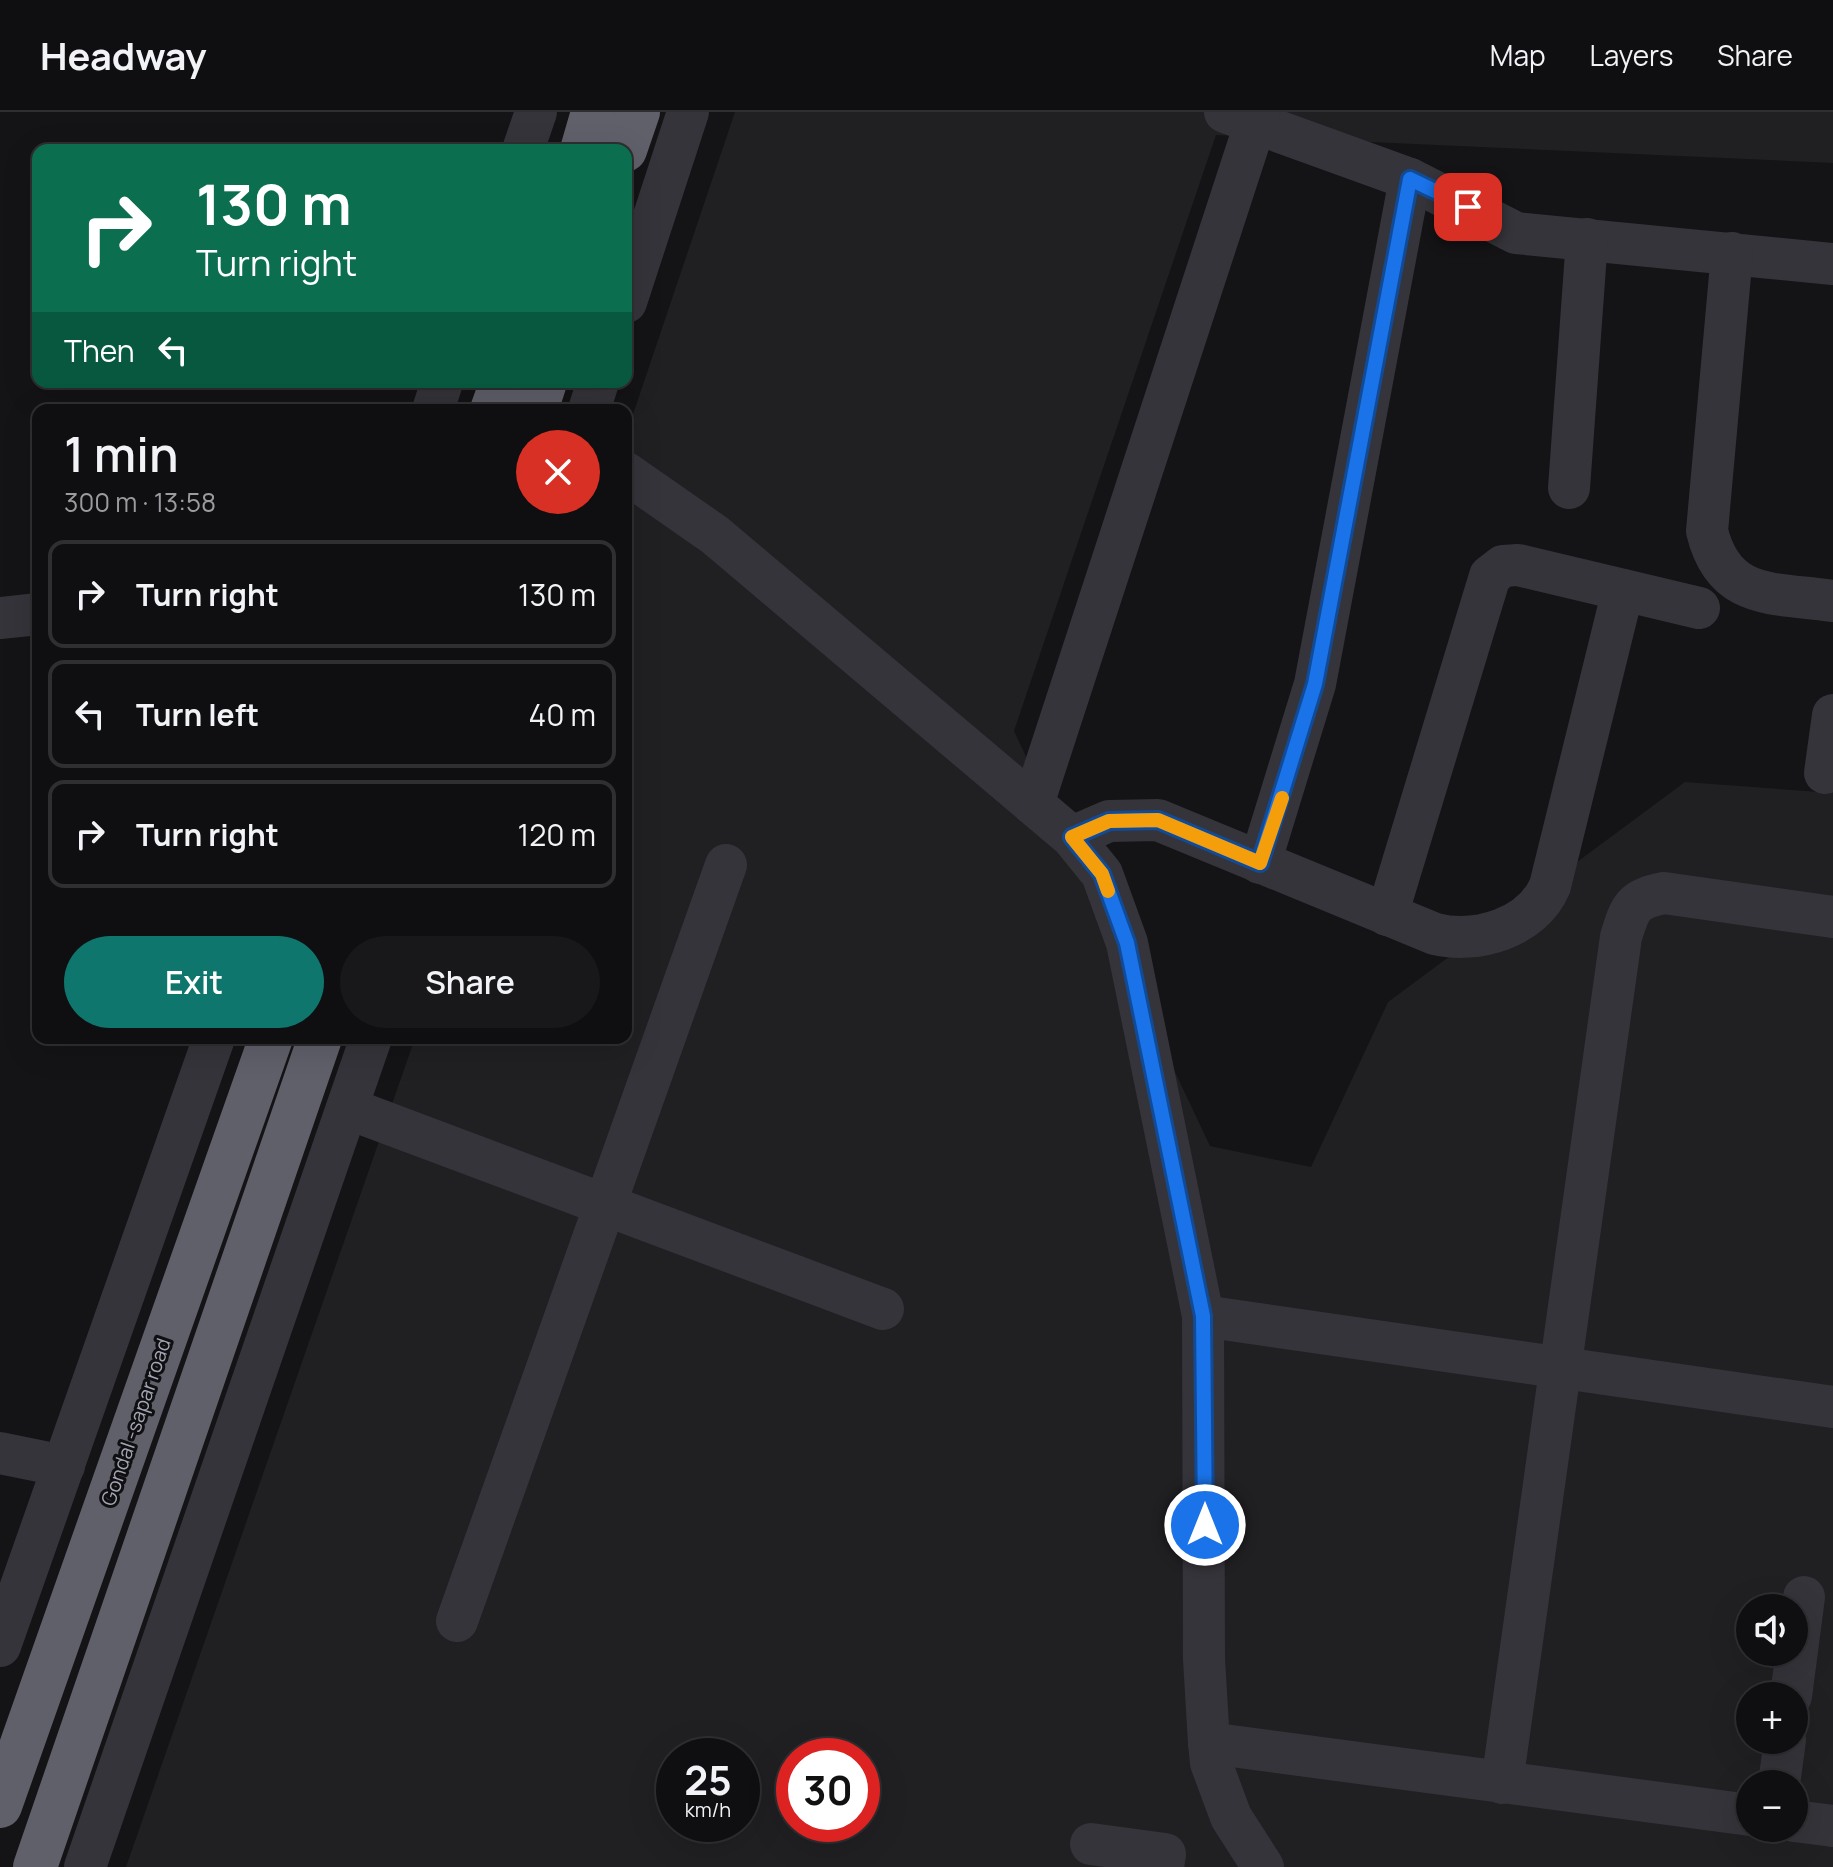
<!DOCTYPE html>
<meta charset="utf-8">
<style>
body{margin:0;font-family:Manrope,sans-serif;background:#181719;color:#f1f3f6;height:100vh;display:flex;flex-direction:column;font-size:30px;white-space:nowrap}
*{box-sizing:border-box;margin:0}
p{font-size:26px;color:#9b9c9f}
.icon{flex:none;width:44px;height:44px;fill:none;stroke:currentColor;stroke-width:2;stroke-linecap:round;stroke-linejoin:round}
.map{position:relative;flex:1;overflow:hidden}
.sheet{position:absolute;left:32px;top:292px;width:600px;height:640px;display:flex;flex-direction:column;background:#0f0e10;border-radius:16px;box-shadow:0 8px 32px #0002,0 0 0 2px #2f2e30}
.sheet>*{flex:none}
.hud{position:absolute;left:32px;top:32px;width:600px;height:244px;border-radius:16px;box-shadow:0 8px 32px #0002,0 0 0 2px #2f2e30;background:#0b6e4f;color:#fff;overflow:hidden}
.tools{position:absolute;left:1736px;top:1482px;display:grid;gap:16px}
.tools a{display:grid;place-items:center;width:72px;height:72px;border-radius:50%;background:#0f0e10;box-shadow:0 8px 32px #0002,0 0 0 2px #2f2e30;font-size:40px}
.speed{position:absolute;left:656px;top:1626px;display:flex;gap:16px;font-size:40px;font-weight:700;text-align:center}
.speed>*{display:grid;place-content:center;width:104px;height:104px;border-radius:50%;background:#0f0e10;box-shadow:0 8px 32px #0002,0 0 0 2px #2f2e30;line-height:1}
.speed small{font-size:20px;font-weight:400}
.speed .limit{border:12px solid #d22;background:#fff;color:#111}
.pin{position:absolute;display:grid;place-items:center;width:68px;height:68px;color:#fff;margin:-34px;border-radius:16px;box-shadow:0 4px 12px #0006}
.me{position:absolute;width:88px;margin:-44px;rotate:0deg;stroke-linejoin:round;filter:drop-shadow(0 0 6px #0008)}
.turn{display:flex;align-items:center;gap:28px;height:168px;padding:0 32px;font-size:36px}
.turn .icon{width:104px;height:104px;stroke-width:2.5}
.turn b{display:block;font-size:56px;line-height:68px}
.then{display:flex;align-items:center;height:76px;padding:0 32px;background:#0003;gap:16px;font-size:30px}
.round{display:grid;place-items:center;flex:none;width:84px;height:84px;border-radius:42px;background:#181719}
.summary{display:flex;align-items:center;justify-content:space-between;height:136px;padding:0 32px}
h1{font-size:48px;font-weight:600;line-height:60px}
.action{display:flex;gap:16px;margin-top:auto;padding:16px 32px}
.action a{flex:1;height:92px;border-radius:48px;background:#0f766e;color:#fff;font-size:32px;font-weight:600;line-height:92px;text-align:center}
.action a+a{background:#181719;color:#f1f3f6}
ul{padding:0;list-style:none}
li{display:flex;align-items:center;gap:24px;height:108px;margin:0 16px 12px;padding:0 16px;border:4px solid #2f2e30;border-radius:16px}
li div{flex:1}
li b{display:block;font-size:30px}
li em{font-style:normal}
header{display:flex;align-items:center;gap:48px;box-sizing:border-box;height:112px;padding:0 40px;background:#0f0e10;border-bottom:2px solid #2f2e30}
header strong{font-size:38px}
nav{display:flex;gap:44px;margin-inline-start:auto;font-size:28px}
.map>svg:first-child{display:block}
.built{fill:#201f22;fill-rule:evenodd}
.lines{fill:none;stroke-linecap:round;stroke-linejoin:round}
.minor{stroke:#35343a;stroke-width:42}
.highway{stroke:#60606b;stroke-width:44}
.route-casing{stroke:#114b97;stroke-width:20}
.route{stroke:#1a73e8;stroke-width:14}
.slow{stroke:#f59e0b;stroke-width:14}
.labels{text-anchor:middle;stroke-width:6;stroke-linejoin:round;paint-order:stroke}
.street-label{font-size:20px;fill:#a4a6b6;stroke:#0f0e10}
</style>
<header>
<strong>Headway</strong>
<nav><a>Map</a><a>Layers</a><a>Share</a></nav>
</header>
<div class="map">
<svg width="1833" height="1755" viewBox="0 0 1833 1755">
<rect width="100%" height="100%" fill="#141315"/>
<path class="built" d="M735,0h1098v51l-617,-28 -202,596 196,415 101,21 77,-165 297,-220 148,11v1074h-1707l289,-829h211v-603zM1750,1496h44v44h-44zM1750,1584h44v44h-44zM674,1644h68v68h-68zM794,1644h68v68h-68zM1750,1672h44v44h-44z"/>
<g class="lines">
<g class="minor">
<polyline points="1225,0 1410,67 1516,121 1833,152"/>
<polyline points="523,38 536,0"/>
<path d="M1732,141l-25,278c17,70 66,61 126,70"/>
<polyline points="626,190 688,0"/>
<polyline points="433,298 442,270"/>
<polyline points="589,298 598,270"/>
<polyline points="626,361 715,423 1072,725 1102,762 1127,831 1203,1204 1204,1547 1209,1631 1211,1651 1231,1705 1263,1755"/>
<polyline points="1569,376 1587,127"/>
<polyline points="0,506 38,502"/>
<polyline points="1825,661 1833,603"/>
<polyline points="1033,692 1259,0"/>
<path d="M1072,725l37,-16 49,-1 277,114c42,10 97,-6 115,-48l73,-296"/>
<polyline points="1260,751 1315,572 1410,67"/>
<polyline points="1387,803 1490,464 1503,454 1518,453 1699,496"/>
<polyline points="347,996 883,1197"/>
<polyline points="1203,1204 1833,1295"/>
<polyline points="0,1341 64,1354"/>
<polyline points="457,1509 726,753"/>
<polyline points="0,1534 214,926"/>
<polyline points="1791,1584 1804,1485"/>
<polyline points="1209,1631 1750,1703"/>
<path d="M1502,1671l119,-846c9,-29 11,-38 43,-44l169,24"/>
<polyline points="1779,1672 1785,1628"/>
<polyline points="1794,1709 1833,1714"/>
<polyline points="1091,1732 1165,1742 1163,1755"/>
<polyline points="85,1755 371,926"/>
</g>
<g class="highway">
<polyline points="582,38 593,0"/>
<polyline points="625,38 638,0"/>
<polyline points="492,298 502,270"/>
<polyline points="536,298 545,270"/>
<polyline points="0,1694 271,926"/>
<polyline points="35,1755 320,926"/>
</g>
</g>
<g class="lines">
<g class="route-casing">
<polyline id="route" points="1205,1413 1203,1204 1127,831 1102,762 1072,725 1109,709 1158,708 1260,751 1315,572 1410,67 1468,95"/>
</g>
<use href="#route" class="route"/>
<polyline class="slow" points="1108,779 1102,762 1072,725 1109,709 1158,708 1260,751 1282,686"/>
</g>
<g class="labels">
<g class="street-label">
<text transform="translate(136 1310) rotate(-71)" y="7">Gondal -sapar road</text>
</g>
</g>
</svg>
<div class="tools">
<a><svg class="icon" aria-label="sound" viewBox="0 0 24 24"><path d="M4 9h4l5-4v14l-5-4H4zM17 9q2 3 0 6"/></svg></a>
<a>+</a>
<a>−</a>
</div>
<div class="speed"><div>25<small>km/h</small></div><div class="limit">30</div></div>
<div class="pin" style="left:1468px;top:95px;background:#d93025"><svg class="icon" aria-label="arrive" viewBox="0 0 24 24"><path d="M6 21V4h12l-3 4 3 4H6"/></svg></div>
<svg class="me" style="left:1205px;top:1413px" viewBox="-20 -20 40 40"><circle r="17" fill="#1a73e8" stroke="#fff" stroke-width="3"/><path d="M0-11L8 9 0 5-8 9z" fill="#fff"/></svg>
<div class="hud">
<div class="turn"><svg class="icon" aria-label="right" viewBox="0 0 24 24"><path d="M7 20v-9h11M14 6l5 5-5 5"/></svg><div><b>130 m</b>Turn right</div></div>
<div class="then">Then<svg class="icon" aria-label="left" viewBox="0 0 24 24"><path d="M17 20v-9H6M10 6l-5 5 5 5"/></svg></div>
</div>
<section class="sheet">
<div class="summary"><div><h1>1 min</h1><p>300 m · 13:58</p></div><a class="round" style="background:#d93025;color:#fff"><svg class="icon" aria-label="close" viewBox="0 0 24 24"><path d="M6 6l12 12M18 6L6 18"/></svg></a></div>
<ul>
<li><svg class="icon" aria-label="right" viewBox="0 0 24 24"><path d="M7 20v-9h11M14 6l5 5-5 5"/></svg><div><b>Turn right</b></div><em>130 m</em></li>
<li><svg class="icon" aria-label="left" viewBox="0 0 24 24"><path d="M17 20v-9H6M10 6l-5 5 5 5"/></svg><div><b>Turn left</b></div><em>40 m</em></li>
<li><svg class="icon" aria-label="right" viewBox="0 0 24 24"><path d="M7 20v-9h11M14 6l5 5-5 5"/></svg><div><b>Turn right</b></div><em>120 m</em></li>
</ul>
<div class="action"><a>Exit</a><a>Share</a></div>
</section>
</div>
